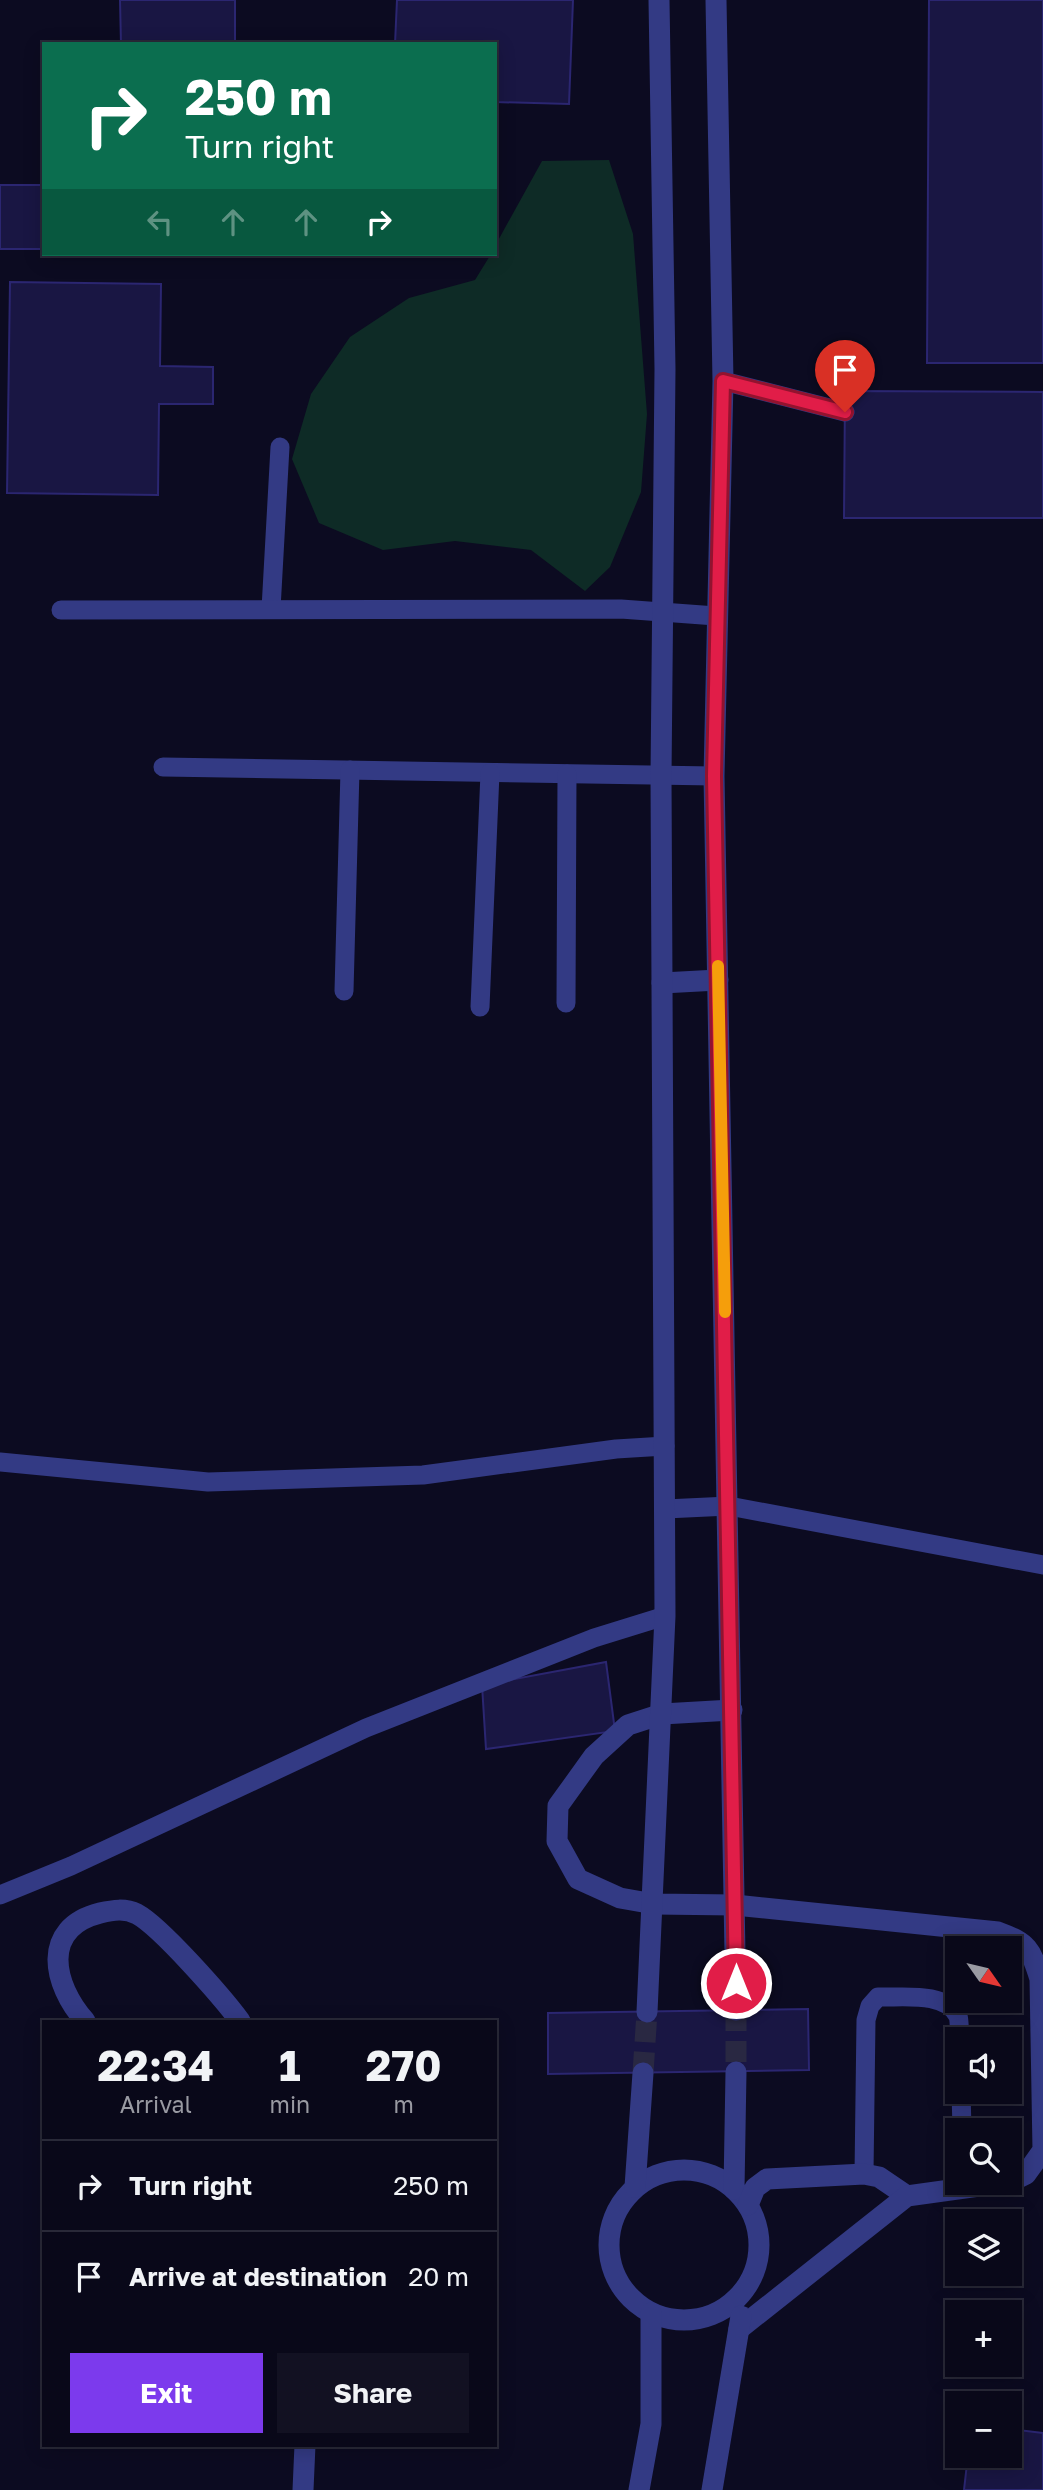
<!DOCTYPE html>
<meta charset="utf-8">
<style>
body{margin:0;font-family:"Golos Text",sans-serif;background:#121122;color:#f1f3f6;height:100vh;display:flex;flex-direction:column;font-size:26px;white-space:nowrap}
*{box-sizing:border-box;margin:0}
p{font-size:23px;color:#999aa2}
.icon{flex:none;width:38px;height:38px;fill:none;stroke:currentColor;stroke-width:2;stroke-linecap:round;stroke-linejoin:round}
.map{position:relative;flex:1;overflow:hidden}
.drawer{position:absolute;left:42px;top:2020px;width:455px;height:427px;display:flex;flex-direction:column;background:#090819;border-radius:0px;box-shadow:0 4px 18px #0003,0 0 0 2px #292938}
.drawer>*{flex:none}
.top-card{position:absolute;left:42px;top:42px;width:455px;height:214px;border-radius:0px;box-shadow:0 4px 18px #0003,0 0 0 2px #292938;background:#0b6e4f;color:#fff;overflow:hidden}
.needle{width:46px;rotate:124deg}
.controls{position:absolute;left:945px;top:1936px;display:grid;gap:14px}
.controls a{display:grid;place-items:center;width:77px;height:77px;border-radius:0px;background:#090819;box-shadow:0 4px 18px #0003,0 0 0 2px #292938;font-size:35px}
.pin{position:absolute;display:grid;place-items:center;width:60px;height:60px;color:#fff;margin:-72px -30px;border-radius:50% 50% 50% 0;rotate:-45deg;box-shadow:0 0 7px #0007}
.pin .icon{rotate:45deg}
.me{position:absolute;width:77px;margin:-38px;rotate:0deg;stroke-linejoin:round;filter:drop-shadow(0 0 5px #0008)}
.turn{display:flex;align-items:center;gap:24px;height:147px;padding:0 28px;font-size:32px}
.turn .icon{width:91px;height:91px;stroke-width:2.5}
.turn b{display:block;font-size:49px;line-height:60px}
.lanes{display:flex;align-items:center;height:66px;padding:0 28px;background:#0003;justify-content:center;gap:35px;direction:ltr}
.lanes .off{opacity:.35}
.eta{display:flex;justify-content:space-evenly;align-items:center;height:119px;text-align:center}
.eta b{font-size:42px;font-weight:700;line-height:49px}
.button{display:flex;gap:14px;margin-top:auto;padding:14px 28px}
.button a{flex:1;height:80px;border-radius:0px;background:#7c3aed;color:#fff;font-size:28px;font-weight:700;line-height:80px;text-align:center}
.button a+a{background:#121122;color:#f1f3f6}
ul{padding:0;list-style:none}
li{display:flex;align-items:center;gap:21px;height:91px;padding:0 28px;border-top:2px solid #292938}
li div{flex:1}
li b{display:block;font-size:26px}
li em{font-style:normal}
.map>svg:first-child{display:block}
.green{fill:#0e2b26}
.building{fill:#191643;stroke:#2b2671;stroke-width:2}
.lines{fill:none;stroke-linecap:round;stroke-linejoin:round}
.street-tunnel{stroke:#292842;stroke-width:21;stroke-dasharray:21 10;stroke-linecap:butt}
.lane{stroke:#333a84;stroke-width:19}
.street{stroke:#333a84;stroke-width:21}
.route-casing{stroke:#92132f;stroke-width:18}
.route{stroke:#e11d48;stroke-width:12}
.slow{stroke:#f59e0b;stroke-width:12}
</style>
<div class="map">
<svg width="1043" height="2490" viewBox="0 0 1043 2490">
<rect width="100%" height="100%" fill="#0c0b21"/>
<polygon class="green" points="609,160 633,234 647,414 641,492 610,567 585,591 531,550 455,541 383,550 319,523 292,459 311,394 350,337 409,298 475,280 491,254 495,254 495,246 542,161"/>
<g class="building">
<polygon points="120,0 235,0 235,44 121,44"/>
<polygon points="397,0 573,0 569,104 495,102 495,44 395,44"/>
<polygon points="929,0 1043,0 1043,363 927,363"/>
<rect x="0" y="185" width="44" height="64"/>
<polygon points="10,282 161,284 160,366 213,367 213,404 159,404 158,495 7,493"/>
<polygon points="845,391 1043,392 1043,518 844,518"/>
<polygon points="606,1662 615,1731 486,1749 482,1685"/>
<polygon points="808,2009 809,2070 548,2074 548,2013"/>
<polygon points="1010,2429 1043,2433 1043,2490 964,2490 968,2455 1010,2455"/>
</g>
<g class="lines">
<g class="street-tunnel">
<polyline points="736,2010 736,2072"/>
<polyline points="643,2073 647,2012"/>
</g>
<g class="lane">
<polyline points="723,381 845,412"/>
<polyline points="271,609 280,447"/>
<polyline points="61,610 621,609 716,616"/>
<polyline points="163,767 714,776"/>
<polyline points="344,991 350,770"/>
<polyline points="566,1003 567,774"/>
<polyline points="480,1007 490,773"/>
<polyline points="0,1462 208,1482 423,1475 616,1449 665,1446"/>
<polyline points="665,1509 729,1506 1043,1565"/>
<polyline points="0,1895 71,1866 366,1728 594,1638 665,1616"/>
<polyline points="961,2091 962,2130"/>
<path d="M864,2174l2,-154 4,-14 8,-9c24,1 67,-6 80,19 2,6 1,16 1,23"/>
</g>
<g class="street">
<polyline points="716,0 723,381 714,776 736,2010"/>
<polyline points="662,983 718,980"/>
<path d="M732,1710l-70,4 -34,11 -34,31 -36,50 -1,35 21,38 42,19 34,6 81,1 263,27c30,11 33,17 42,47l3,171 -17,24 -16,8"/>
<polyline points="647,2012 665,1616 661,776 665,369 659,0"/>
<path d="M85,2021c-32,-36 -45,-93 15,-108 13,-3 25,-5 37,1 24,13 86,84 103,107"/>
<circle cx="684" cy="2245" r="75"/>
<polyline points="635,2187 643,2073"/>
<polyline points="734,2189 736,2072"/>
<polyline points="748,2205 755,2188 767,2179 864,2174 879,2177 907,2196"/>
<polyline points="739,2329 907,2196 1008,2182"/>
<polyline points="303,2490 305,2445"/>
<polyline points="639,2490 651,2424 651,2313"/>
<polyline points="712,2490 741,2316"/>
</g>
</g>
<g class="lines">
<g class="route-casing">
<polyline id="route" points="736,1983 714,776 723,381 845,412"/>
</g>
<use href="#route" class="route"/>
<polyline class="slow" points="718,966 725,1312"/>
</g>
</svg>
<div class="controls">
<a><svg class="needle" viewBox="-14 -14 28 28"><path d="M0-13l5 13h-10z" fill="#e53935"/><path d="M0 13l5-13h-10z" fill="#999aa2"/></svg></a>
<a><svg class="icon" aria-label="sound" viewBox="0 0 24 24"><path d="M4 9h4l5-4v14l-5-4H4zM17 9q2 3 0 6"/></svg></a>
<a><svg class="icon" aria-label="search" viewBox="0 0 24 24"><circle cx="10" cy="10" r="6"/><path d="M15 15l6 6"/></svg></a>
<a><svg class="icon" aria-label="layers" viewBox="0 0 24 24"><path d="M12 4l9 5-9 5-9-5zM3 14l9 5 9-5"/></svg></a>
<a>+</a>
<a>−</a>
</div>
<div class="pin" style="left:845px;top:412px;background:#d93025"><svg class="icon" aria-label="arrive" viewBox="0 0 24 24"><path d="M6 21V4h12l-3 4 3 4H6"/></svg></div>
<svg class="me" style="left:736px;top:1983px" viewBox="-20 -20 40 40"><circle r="17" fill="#e11d48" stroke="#fff" stroke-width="3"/><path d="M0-11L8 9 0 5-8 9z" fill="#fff"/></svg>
<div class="top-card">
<div class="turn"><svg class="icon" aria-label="right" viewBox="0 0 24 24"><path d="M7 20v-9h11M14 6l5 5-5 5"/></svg><div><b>250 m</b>Turn right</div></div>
<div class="lanes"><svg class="icon off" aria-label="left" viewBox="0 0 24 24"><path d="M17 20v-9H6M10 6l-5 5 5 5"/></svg><svg class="icon off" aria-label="ahead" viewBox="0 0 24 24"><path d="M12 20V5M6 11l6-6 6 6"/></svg><svg class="icon off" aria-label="ahead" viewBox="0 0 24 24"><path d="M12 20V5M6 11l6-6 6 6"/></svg><svg class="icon" aria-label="right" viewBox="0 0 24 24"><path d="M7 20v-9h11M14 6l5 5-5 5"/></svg></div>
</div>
<section class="drawer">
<div class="eta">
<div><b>22:34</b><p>Arrival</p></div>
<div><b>1</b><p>min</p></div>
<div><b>270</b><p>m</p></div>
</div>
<ul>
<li><svg class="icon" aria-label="right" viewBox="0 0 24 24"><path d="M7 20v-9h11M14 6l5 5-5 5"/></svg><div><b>Turn right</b></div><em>250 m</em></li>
<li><svg class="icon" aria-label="arrive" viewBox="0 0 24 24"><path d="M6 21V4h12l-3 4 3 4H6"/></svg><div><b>Arrive at destination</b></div><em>20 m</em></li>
</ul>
<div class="button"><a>Exit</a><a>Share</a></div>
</section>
</div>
